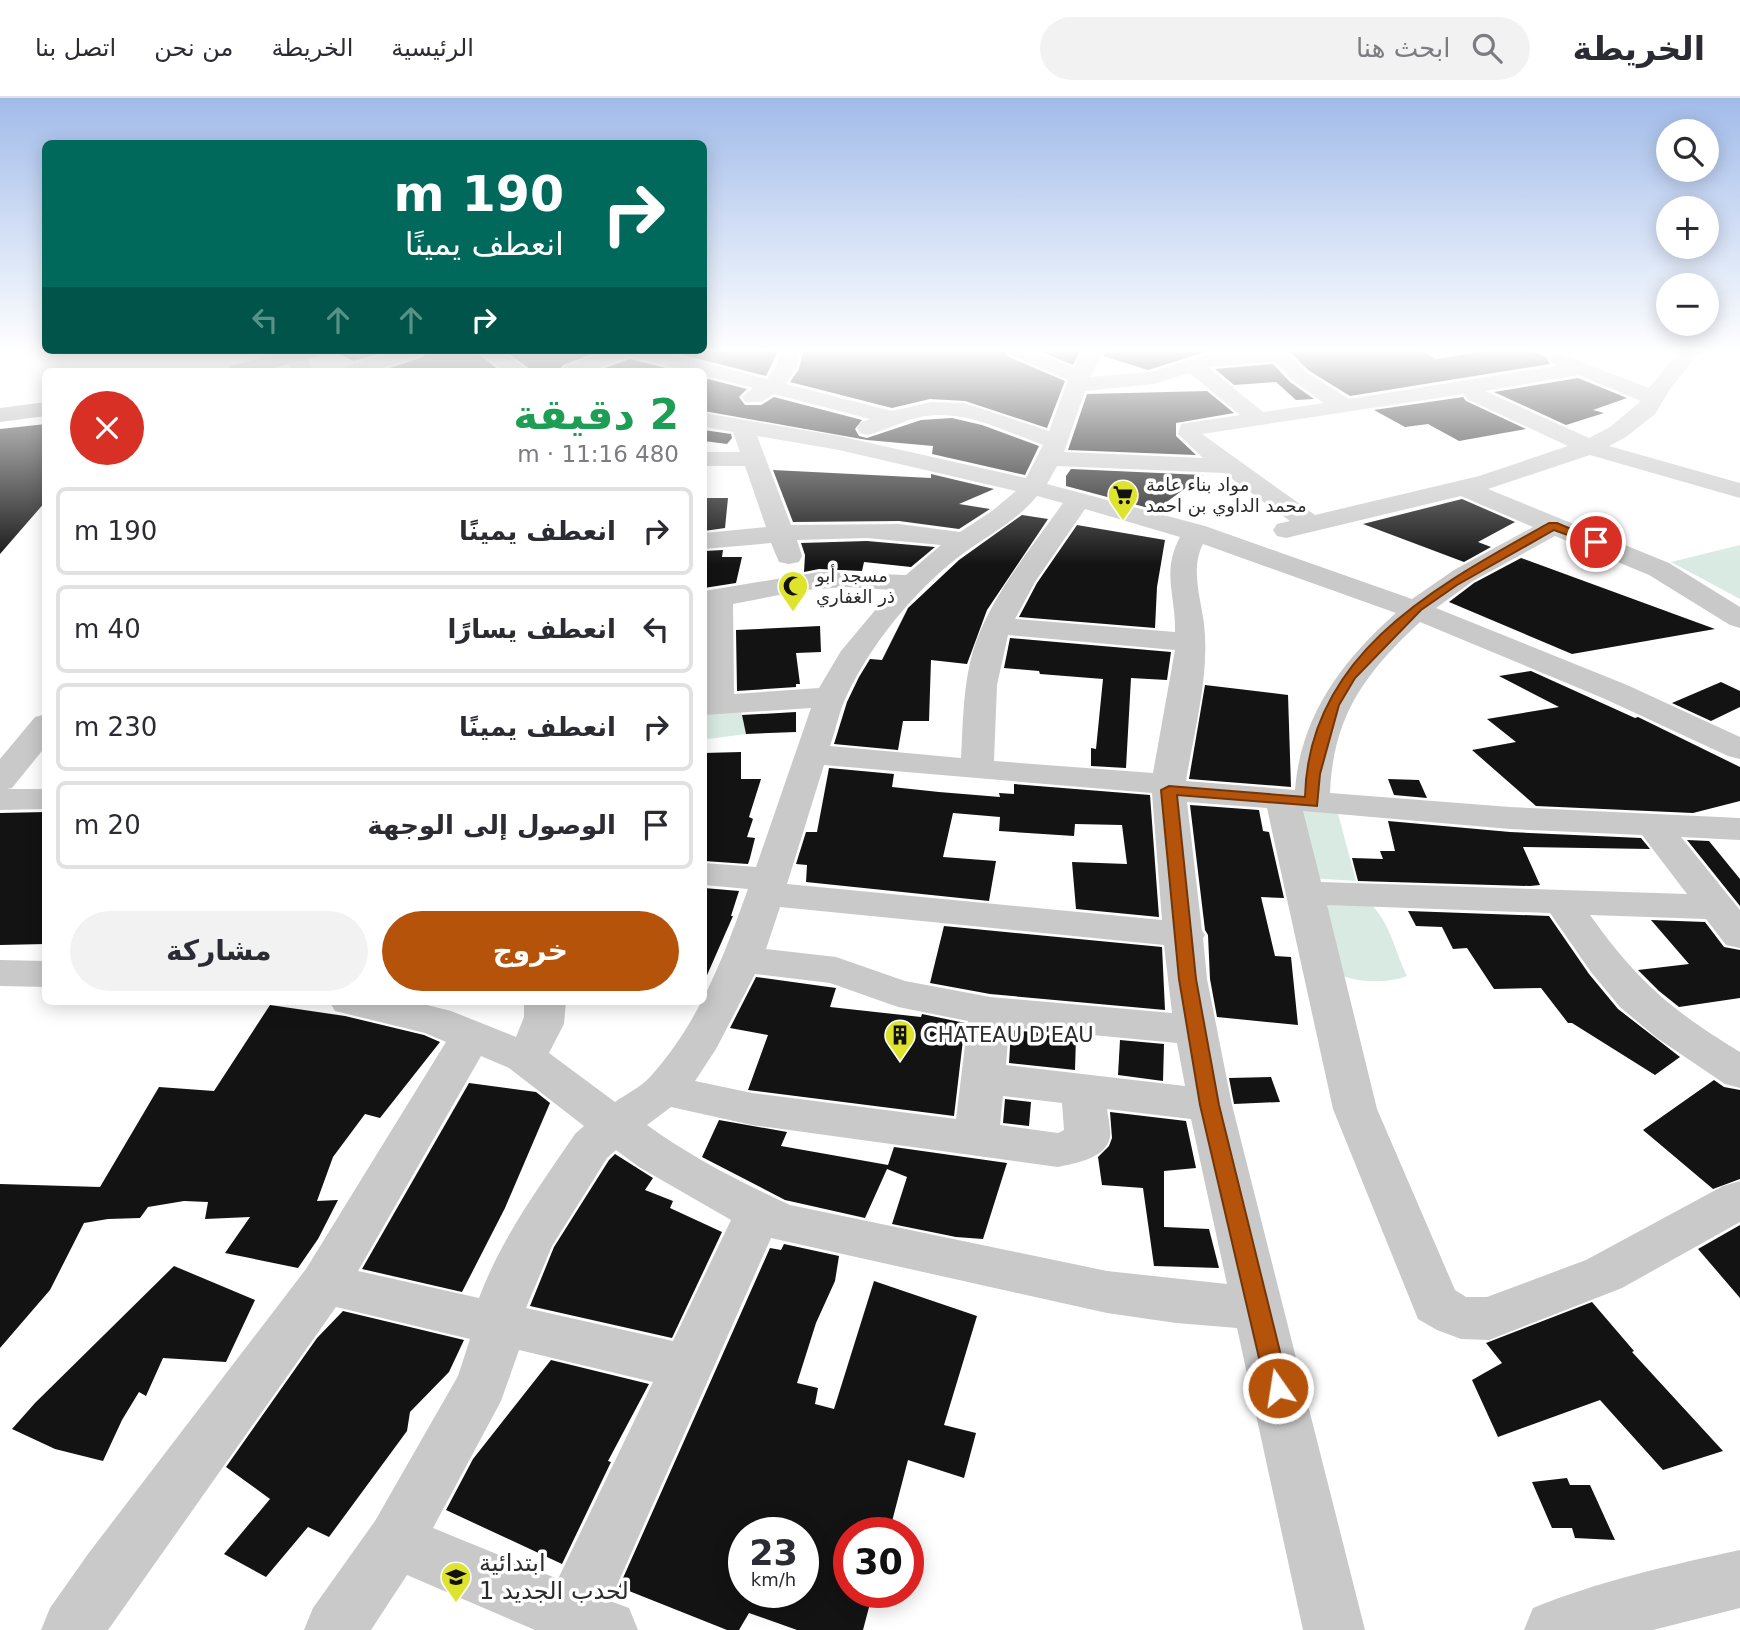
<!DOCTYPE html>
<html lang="ar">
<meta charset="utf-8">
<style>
body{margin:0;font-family:"DejaVu Sans","Noto Sans Arabic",sans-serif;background:#f2f2f3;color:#2b2b33;direction:rtl;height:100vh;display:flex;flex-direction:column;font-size:26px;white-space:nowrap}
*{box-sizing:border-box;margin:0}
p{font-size:23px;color:#7c7c81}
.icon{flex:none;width:38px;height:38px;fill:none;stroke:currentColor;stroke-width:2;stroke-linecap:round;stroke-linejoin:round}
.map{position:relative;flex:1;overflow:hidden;direction:ltr}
.sheet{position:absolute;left:42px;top:270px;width:665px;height:637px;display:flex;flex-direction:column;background:#fff;border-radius:10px;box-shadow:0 4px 18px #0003;direction:rtl}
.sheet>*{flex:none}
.hud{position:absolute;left:42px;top:42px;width:665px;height:214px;border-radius:10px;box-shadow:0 4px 18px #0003;direction:rtl;background:#00695c;color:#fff;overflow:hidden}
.tools{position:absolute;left:1656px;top:21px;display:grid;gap:14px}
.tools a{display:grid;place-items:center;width:63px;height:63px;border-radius:50%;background:#fff;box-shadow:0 4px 18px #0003;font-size:35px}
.speed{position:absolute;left:728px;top:1419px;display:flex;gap:14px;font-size:35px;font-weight:700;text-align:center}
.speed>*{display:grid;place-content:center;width:91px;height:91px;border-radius:50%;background:#fff;box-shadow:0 4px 18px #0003;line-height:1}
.speed small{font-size:18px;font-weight:400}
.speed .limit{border:10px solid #d22;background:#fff;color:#111}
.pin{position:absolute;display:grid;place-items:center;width:60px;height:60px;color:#fff;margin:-30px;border:4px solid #fff;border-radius:50%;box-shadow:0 2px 7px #0007}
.me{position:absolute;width:77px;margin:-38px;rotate:347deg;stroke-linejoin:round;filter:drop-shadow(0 0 5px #0008)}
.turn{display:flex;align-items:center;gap:24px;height:147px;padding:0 28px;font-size:32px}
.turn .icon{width:91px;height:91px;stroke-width:2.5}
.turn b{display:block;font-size:49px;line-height:60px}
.lanes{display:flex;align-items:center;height:66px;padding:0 28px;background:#0003;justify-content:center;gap:35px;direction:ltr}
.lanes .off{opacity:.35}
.round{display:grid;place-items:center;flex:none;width:74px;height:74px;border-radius:37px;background:#f2f2f3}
.overview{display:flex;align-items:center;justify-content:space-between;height:119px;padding:0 28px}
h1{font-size:42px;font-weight:700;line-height:52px;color:#1e9e55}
.primary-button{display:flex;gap:14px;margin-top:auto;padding:14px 28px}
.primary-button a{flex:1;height:80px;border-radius:42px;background:#b45309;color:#fff;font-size:28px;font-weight:700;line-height:80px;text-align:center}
.primary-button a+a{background:#f2f2f3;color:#2b2b33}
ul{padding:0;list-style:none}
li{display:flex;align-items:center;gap:21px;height:88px;margin:0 14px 10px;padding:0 14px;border:4px solid #e1e1e2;border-radius:10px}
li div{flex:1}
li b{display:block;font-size:26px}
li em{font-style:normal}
header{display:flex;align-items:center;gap:42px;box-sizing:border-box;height:98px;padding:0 35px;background:#fff;border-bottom:2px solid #e1e1e2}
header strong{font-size:33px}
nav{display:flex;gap:38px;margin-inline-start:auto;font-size:24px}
.search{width:490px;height:63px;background:#f2f2f3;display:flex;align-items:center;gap:18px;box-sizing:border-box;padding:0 24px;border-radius:38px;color:#7c7c81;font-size:26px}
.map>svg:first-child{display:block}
.green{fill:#d9eae3}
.building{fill:#131313;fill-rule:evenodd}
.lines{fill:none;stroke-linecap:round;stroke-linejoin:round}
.minor{fill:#c9c9c9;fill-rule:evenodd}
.major{fill:#a4a4a4;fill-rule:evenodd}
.route{fill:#b45309;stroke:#753606;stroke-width:2}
.labels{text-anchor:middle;stroke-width:7;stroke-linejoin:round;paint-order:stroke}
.far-poi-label{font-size:18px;fill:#2c2c2c;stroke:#fff;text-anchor:start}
.poi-label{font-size:21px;fill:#2c2c2c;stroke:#fff;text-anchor:start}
.near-poi-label{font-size:24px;fill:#2c2c2c;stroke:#fff;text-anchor:start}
</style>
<header>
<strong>الخريطة</strong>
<div class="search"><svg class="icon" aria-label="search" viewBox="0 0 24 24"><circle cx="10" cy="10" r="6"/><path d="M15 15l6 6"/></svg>ابحث هنا</div>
<nav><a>الرئيسية</a><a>الخريطة</a><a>من نحن</a><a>اتصل بنا</a></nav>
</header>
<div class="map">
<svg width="1740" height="1532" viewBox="0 0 1740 1532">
<rect width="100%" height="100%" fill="#fff"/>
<g class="green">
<polygon points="1740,447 1740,501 1671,464"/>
<polygon points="740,608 746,636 708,641 704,638 704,611"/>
<polygon points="1292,706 1336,708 1356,783 1308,780"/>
<path d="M1317,798l47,1c28,26 28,48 43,79 -24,9 -52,6 -76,-4z"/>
</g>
<g class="building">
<polygon points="333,253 387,253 354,263"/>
<polygon points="428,253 475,253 500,273 381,273 423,259"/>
<polygon points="505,253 600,253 563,267 558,273 533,273"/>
<polygon points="668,253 778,253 766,278"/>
<polygon points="803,253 1004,253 1009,259 1065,283 1047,330 965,303 930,301 892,310 790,284 799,271"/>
<polygon points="1040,253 1080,253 1073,267"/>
<polygon points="1106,253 1209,253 1148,272 1103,258"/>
<polygon points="1289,253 1422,253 1436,261 1485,253 1532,253 1546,259 1550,266 1350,298 1308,272"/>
<polygon points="630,261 677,273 597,273"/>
<polygon points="1273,266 1290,284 1314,301 1296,302 1276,284 1234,287 1215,271"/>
<polygon points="704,280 747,291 739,299 745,307 761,307 774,299 862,322 855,331 859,338 867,340 921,322 952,320 982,327 1039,348 1025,377 932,356 933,348 867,342 704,313"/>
<polygon points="1578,280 1627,300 1593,312 1604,315 1566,327 1494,294"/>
<polygon points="1207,293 1234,315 1176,325 1176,338 1196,357 1068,352 1087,296"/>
<polygon points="1463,299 1466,303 1526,331 1459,343 1428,326 1405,329 1374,312"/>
<polygon points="46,326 46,403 0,456 0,331"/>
<polygon points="704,332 731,336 732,340 727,346 704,343"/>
<polygon points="1071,371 1203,377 1156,412 1066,388 1066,378"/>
<polygon points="773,372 931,380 931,376 994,391 959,406 990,411 959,431 899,423 793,424"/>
<polygon points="704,400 728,400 725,430 704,433"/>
<polygon points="1462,401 1515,424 1478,444 1491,449 1464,464 1363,426"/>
<polygon points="1022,417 1048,421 987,512 967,566 931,562 929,623 903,623 898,652 834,646 847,604 859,579 870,561 882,562 908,510 959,462"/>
<polygon points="1077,427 1165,442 1157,489 1155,530 1019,519 1037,485"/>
<polygon points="867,443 935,449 911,469 864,464 862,473 819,471 804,474 805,457 801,445"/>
<polygon points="723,452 722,459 742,459 736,485 704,490 704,453"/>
<polygon points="1521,460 1715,531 1572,556 1449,504 1474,485"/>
<polygon points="820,528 821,554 796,555 800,586 796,586 796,589 737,593 736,532"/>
<polygon points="1010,540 1171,554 1167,582 1131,580 1126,670 1091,668 1091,650 1096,651 1103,581 1040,576 1039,573 1004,570"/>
<polygon points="1531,573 1635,620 1638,619 1740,669 1740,703 1693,715 1536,708 1472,652 1516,644 1487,621 1559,609 1499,578"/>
<polygon points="1721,584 1740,593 1740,609 1711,623 1672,605"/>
<polygon points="1205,587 1288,597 1291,689 1189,681"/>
<polygon points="796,614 796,634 746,636 742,617"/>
<polygon points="741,654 741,681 761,681 749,719 753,721 747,739 755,740 750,760 748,766 704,763 704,655"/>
<polygon points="829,670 894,676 892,689 939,694 1000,699 999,695 1014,696 1014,686 1150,697 1159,819 1076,811 1072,764 1127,766 1122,727 1075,726 1074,738 999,733 1000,719 953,715 943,759 996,763 989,803 806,784 807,767 796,766 806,734 817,734"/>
<polygon points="1388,681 1419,682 1427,700 1394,697"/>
<polygon points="1190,707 1259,712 1263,733 1269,734 1284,800 1261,799 1275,858 1291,859 1298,927 1217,919 1210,881 1208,837 1205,832"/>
<polygon points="46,714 46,846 0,847 0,715"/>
<polygon points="1388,723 1510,734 1641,740 1650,751 1523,749 1540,787 1530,788 1358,783 1352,760 1383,761 1380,753 1395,753"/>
<polygon points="1687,742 1709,743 1740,781 1740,808"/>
<polygon points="704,790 739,793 731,818 733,818 704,884"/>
<polygon points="1408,813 1549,818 1589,876 1618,911 1680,959 1655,977 1572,925 1568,925 1541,890 1494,891 1467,850 1453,851 1442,829 1416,828"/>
<polygon points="1651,822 1705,824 1724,849 1740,852 1740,900 1679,909 1659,893 1638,872 1689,866"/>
<polygon points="944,828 1162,849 1165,912 990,896 930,885"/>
<polygon points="756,879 836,890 830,909 921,919 922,916 965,925 954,1018 748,992 768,937 730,930"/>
<polygon points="270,907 345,918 424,937 440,944 380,1020 365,1016 333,1059 317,1103 338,1102 318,1141 298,1170 225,1155 250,1119 205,1121 208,1104 184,1103 148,1109 140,1120 108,1121 84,1125 50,1192 0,1250 0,1086 100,1089 159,989 214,993"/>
<polygon points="1011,932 1076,938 1075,972 1009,965"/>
<polygon points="1120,942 1164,946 1163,983 1118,977"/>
<polygon points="1271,979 1280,1004 1234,1006 1229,980"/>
<polygon points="1714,982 1724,989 1740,992 1740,1081 1713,1091 1643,1032"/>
<polygon points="469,985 536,994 550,1005 505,1110 462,1194 362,1171"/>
<polygon points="1005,1001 1031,1004 1029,1028 1003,1025"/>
<polygon points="1110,1014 1186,1023 1196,1070 1164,1073 1164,1129 1209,1131 1219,1170 1154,1168 1143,1090 1102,1087 1098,1059 1109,1048 1112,1040"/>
<polygon points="719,1022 787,1034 781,1048 888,1067 894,1049 1007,1065 983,1141 956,1139 892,1126 907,1079 887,1071 865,1120 785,1102 702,1059"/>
<polygon points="615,1056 653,1080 645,1092 673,1103 670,1110 722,1134 672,1240 530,1208 554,1149 609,1062"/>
<polygon points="1740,1127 1740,1200 1698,1151"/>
<path d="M784,1146l55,12 -4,25 -19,42 -19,60 21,5 -3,16 19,5 40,-128 103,35 -33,109 32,8 -12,45 -56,-18 -19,73h-40v59h24l-10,38h-66l-48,-17 -10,17h-12l-108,-43 151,-339 11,2zM744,1435h59v59h-59z"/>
<polygon points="174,1168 255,1202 226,1264 163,1260 146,1298 139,1294 122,1322 103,1363 55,1351 12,1331 35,1305"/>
<polygon points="1592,1204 1634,1253 1632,1254 1723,1353 1663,1372 1600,1302 1498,1339 1472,1282 1502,1265 1486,1245"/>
<polygon points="343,1213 464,1242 449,1274 410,1314 407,1333 329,1439 308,1429 266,1479 224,1456 270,1401 226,1369 317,1240"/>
<polygon points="551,1262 649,1286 608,1363 611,1364 562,1466 446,1412 473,1361"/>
<polygon points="1567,1380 1570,1387 1590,1387 1615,1442 1575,1440 1572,1430 1552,1430 1532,1384"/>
</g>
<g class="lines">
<g class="minor">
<polygon points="290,253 304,253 313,273 293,273 287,264"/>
<polygon points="395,253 425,253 422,257 373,273 342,273 345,269"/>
<polygon points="477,253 501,253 530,273 505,273"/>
<path d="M607,253h51l109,28 8,-11 6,-17h20l-5,17 -10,16 106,27 39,-9 33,1 85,28 19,-51 -58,-25 -3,-4h27l40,17 9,-17h20l-13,26 61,-5 60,-19 75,-2 20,21 43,27 207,-33 -8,-7 3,-4 7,-2 91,35 30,-37h21l-30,38 -15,25 -29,23 -17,9 131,37v15l-150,-43 -102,34 181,74 71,44v21l-10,-3 -81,-50 -94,-39 -82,45 -37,27 191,77 113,52v22l-12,-3 -123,-57 -185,-77c-55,51 -87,94 -90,171l180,14 230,11v22l-59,-3 59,73v38l-14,-3 -20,-26 -116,-4c47,66 81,95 150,137v36l-15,-4 -68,-46 -37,-31 -29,-35 -41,-59 -223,-8 50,204 78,181 11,7h21l99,-37 137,-74 17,-5v41l-118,66 -133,52 -28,-1 -24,-9 -19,-11 -85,-210 -66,-301 -80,-6 15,129 3,4 -2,3 4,41 25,126 133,525h-62l-66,-302 -61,-5 -69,-10 -336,-75 -161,363 19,7 9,22h-103l-128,-55 -36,55h-67l9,-22 62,-87 83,-145 12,-37 -134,-32 -228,323h-67l9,-22 38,-54 218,-285 140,-227 -21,-9 -90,-22 -6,-10h82l40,10 65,26 8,-20v-16h42l-2,23 -15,29 66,49c11,-8 26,-15 35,-25 49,-54 74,-121 98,-188l-44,-4v-22l52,4 55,-159 -107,7v-124l115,-19 87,3 35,-30 -74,-7 -70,2 5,16 -3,6 -10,2 -10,-2 -8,-19 -67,6v-16l62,-6 -21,-61h-41v-14h36l-7,-20 -29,-5v-14l135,23 187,42 17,-33c-40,-14 -79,-37 -122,-28 -19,4 -35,13 -53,18l-8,-2 -3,-5 3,-5 10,-4 -96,-25 -13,8h-16l-3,-5 11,-9 -49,-13v-4h-17l-57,-15 -40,15h-29l3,-4zM1274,263l18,19 32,23 -61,9 -55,-45zM1190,275l50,42 -59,9 -3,10 25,24 -139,-6 21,-61 68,-7zM1578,277l63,26 -31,26 -21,11 -104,-47zM1464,296l3,5 101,47 -89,30 -164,39 -113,-81zM757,338l82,14 177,41 -24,20 -32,21 -61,-8 -108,1zM1057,368l167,7 66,48 -13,3 -4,6 4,6 9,2 175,-42 72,31 -79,43 -42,29 -207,-73 -158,-42zM1037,398l26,7c-32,46 -73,93 -90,148 -10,34 -10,72 -12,107l-131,-12c6,-17 9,-35 17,-51 24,-51 66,-102 110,-137 27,-21 58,-35 80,-62zM1085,411l95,28c-19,35 -4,59 -5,95l-160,-13 20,-37zM1203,446l193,69c-54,48 -95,102 -101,177l-109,-9c8,-50 24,-106 18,-157 -3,-26 -14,-55 -1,-80zM846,489l46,3 -51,61 -22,37 -85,6 -1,-90 72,-14zM1008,537l167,15 -22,123 -159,-12 3,-76zM824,667l328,28 10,127 -375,-36zM1303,713l207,18 132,6 45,59 -366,-12zM780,809l384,38 8,68 -182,-16 -85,-16 -69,-24 -70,-8zM755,876l75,9 68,24 70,14 -12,98 -204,-26 -57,-12 21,-32zM1009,929l168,16 8,43 -179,-21zM481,958l28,12 75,58 -9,8c-36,53 -73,103 -96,164l-121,-27zM1003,998l59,7 2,27 -6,3 -58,-8zM671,1009l81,18 306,42c17,-4 48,-8 52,-30 1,-8 -2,-20 -3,-28l84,10 36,165 -120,-13 -317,-66c-50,-23 -99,-48 -143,-80zM616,1052l23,17 92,53 -58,121 -147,-33 26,-62 55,-88zM519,1252l134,32 -95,197 -125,-51 68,-127z"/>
<polygon points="46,616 46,648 12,690 7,691 46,691 46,711 0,712 0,661 35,619"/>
<polygon points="0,862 46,863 46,889 0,888"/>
<path d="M1740,1452v58l-87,22h-129l9,-22c66,-27 138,-43 207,-58z"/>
</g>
<g class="major">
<polygon points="287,253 321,253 318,258 262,273 227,273 230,268"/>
<polygon points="46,304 46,318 0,324 0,310"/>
</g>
</g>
<linearGradient id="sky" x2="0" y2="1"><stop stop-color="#a1bbe9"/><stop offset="0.54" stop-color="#fff"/><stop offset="1" stop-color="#fff" stop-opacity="0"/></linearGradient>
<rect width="1740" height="467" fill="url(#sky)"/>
<path class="route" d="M1549,425h8l45,19 -10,2 -38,-14 -97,55 -36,25 -66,68 -16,27 -19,69 -3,32 -140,-11 19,184 23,126 70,283 -3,7 -8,3 -9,-3 -3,-7 -66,-283 -21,-126 -18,-189 8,-4 136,11c3,-145 134,-212 244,-274z"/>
<defs>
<g id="supermarket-pin" transform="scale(1.575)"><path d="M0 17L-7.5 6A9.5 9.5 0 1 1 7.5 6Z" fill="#dee32e" stroke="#fff"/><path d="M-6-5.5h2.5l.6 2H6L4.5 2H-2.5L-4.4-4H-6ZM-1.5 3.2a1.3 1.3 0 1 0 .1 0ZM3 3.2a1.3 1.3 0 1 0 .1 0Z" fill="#111"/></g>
<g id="mosque-pin" transform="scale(1.575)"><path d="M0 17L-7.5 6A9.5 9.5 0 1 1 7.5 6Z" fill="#dee32e" stroke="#fff"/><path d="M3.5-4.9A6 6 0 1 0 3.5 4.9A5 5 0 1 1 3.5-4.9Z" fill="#111"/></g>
<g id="building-pin" transform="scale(1.575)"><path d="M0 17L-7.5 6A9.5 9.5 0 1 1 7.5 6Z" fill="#dee32e" stroke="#fff"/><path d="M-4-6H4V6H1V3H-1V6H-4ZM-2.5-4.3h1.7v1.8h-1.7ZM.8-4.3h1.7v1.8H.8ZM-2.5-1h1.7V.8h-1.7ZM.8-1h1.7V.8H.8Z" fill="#111"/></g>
<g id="school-pin" transform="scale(1.575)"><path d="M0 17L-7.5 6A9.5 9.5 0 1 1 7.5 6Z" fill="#dee32e" stroke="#fff"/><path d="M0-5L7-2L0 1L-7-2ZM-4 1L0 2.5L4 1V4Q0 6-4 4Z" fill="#111"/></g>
</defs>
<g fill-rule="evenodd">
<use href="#supermarket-pin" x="1123" y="397"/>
<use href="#mosque-pin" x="793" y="488"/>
<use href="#building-pin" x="900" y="937"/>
<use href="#school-pin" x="456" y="1479"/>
</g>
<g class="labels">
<g class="far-poi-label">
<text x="1146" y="393">مواد بناء عامة<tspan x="1146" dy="21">محمد الداوي بن احمد</tspan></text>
<text x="816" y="484">مسجد أبو<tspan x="816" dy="21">ذر الغفاري</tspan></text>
</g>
<g class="poi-label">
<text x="923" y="944">CHATEAU D'EAU</text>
</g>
<g class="near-poi-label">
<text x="479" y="1473">ابتدائية<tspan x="479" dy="28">لحدب الجديد 1</tspan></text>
</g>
</g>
</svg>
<div class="tools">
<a><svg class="icon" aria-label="search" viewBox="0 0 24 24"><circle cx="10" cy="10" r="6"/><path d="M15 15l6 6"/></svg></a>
<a>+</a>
<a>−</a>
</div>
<div class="speed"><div>23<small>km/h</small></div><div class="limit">30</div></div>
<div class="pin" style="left:1596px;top:444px;background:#d93025"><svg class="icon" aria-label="arrive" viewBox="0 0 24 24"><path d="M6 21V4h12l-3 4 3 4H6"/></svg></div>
<svg class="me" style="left:1278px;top:1290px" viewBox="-20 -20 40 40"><circle r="17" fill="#b45309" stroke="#fff" stroke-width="3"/><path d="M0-11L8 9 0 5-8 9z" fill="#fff"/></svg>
<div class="hud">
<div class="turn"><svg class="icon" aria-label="right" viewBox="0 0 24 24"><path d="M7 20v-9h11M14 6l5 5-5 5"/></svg><div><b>190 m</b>انعطف يمينًا</div></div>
<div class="lanes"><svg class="icon off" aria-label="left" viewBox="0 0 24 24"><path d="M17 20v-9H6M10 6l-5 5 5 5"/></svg><svg class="icon off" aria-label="ahead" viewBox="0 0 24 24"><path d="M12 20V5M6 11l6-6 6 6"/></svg><svg class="icon off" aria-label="ahead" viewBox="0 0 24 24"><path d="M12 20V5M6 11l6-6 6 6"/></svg><svg class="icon" aria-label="right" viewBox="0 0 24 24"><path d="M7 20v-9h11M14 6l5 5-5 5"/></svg></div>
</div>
<section class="sheet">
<div class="overview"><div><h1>2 دقيقة</h1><p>480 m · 11:16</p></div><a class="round" style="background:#d93025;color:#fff"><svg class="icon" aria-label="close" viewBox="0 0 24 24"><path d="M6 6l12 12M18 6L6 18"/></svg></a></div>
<ul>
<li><svg class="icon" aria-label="right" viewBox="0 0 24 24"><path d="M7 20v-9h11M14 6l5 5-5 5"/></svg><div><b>انعطف يمينًا</b></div><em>190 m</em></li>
<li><svg class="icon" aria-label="left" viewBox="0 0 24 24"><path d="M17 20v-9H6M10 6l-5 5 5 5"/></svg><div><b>انعطف يسارًا</b></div><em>40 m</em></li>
<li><svg class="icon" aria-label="right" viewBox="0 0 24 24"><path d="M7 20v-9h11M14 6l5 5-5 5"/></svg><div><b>انعطف يمينًا</b></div><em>230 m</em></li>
<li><svg class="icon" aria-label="arrive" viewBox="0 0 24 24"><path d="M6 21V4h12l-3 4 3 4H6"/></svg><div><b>الوصول إلى الوجهة</b></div><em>20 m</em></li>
</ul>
<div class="primary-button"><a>خروج</a><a>مشاركة</a></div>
</section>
</div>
